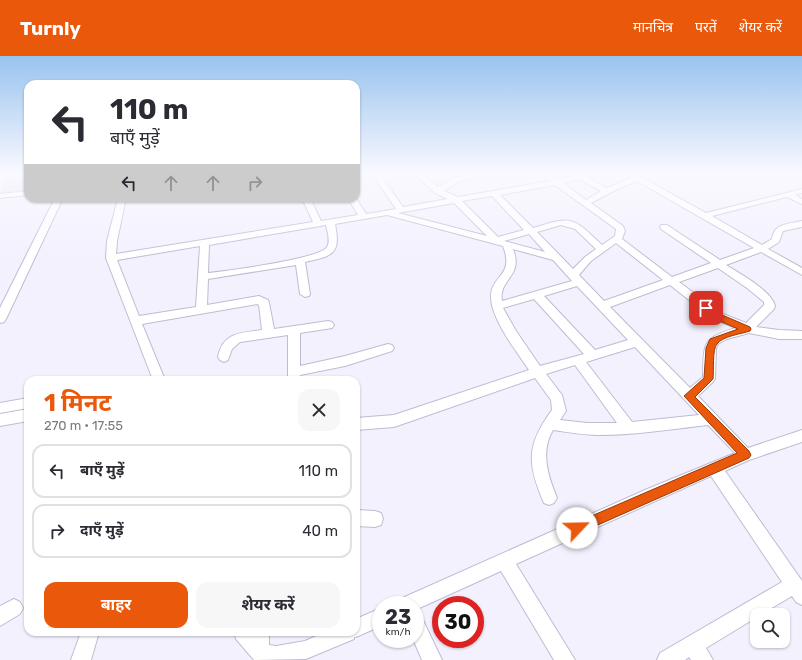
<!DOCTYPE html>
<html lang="hi">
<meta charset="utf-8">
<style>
body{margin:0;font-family:Rubik,"Noto Sans Devanagari",sans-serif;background:#f7f7f7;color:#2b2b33;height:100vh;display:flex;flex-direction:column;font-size:15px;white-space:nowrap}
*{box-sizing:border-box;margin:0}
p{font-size:13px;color:#7c7c81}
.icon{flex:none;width:22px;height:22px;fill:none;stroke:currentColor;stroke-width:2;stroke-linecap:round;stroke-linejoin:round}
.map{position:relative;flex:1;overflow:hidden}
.sheet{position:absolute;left:24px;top:320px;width:336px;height:260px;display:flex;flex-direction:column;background:#fff;border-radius:12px;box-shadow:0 1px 3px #0004}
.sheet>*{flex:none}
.guide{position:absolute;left:24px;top:24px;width:336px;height:122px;border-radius:12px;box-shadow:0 1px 3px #0004;background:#fff;color:#2b2b33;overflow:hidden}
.fabs{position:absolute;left:750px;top:552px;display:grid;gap:8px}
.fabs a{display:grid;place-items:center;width:40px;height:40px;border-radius:8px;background:#fff;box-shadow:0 1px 3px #0004;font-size:20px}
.speed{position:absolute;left:372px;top:540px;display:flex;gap:8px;font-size:20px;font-weight:700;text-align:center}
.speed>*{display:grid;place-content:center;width:52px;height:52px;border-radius:50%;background:#fff;box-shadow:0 1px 3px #0004;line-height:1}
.speed small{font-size:10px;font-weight:400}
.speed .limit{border:6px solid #d22;background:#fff;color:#111}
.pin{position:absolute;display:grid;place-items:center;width:34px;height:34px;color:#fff;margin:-17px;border-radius:8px;box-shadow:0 2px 6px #0006}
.me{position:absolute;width:44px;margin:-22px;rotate:66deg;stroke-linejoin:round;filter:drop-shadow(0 0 3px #0008)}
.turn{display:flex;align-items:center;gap:14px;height:84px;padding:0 20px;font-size:18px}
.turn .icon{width:52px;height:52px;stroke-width:2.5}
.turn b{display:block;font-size:28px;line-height:34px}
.lanes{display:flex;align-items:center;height:38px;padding:0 20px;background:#0003;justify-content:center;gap:20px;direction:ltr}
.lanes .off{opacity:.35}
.round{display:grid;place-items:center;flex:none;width:42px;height:42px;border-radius:12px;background:#f7f7f7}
.headline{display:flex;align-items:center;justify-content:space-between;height:68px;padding:0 20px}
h1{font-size:24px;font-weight:700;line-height:30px;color:#ea580c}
.button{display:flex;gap:8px;margin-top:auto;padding:8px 20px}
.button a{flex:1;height:46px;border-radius:12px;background:#ea580c;color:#fff;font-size:16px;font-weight:700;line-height:46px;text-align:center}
.button a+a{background:#f7f7f7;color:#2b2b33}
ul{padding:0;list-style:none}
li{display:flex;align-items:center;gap:12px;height:54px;margin:0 8px 6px;padding:0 12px;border:2px solid #e1e1e2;border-radius:12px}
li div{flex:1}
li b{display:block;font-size:15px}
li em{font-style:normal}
header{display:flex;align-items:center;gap:24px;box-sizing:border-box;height:56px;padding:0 20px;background:#ea580c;color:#fff}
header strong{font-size:19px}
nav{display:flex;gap:22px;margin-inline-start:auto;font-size:14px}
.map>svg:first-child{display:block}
.built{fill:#e4e2f2}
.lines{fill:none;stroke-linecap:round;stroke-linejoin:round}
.minor-casing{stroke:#bebcd1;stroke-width:2}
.minor{fill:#fff;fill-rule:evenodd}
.route{fill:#ea580c;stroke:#983908}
</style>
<header>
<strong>Turnly</strong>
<nav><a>मानचित्र</a><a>परतें</a><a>शेयर करें</a></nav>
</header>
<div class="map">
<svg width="802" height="604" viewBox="0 0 802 604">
<rect width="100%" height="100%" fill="#f3f1fe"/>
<polygon class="built" points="9,117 28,117 28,134 0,137"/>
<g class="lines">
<g class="minor-casing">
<g id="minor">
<path d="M356,117h23l24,34 45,-8 -13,-6 -21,-20h8l16,14c19,-12 31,-14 54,-14l-34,9 -14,9 14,6 92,-16 -10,-8h9l9,6 27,-6h15l-13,4 20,11 24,-10 -7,-5h10l72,40 96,-24v4l-7,2 7,4v5l-15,-7 -75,19 50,29 10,-6c2,-16 17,-15 30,-18v6l-19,4 -4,11 -11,7 34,19v7l-41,-23 -35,13c13,8 46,26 49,41l-1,3 -18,18 23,3 23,1v8h-23l-30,-6 -22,6 -9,5 -2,4 -1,31 -2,3 -15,14 50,52 54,-18v12l-53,18 -24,11 77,110v24l-6,-3 -4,-6 -32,19h-3v2l-51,31 7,12h-22l-2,-3 -4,3h-28l3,-7 122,-71 -71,-106 -195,88 59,96h-21l-53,-89 -86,39v-5h-18l3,-6 245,-109 90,-37 -27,-28c-36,4 -73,10 -109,10 -16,0 -31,-3 -46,-5 -13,22 -5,46 4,68l-3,5 -5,2 -5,-2c-17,-39 -18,-58 8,-93l-1,-10 -16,-22 -141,49 -38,3v-12l38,-3 135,-45c-12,-18 -38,-51 -38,-73 0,-23 24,-20 12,-51l-116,-31 -52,9c6,30 -2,32 -30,38l5,32 -1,2 -4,1 -5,-3 -4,-29 -88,14 -1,26 52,-9 9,4 1,3 5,26 54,-8 4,1 2,3 -2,3 -32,5v33l45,-10 43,-12 4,1 2,3 -2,3 -47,15 -45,9v5h-12v-45l-48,7 -8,7 -4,11 -4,2 -4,-2 -2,-3c5,-25 23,-24 44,-27l-3,-25 -2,-1 -115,20 23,56h-12l-47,-122 1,-17 11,-43h8l-9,43 -1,13 197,-32 -11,-24h8l11,23 37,-6 -10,-17h8l10,16 30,-5 -24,-36 -16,4zM579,123l22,12 -15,9 -23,-17zM637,125l117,67 -34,12 -53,-35h-6l-1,2 1,2 50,34 -39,14 -50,-38 3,-8 -2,-5 -32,-23 26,-14zM555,129l61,44 -1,7 -13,9c-30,-29 -30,-29 -69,-17l-33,-33zM492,140l32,34 -26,7 -36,-36zM454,147l33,33 -89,-23zM326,169c1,6 5,16 1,22 -7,12 -101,24 -119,26l1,-28zM561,169l14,4 21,20 -11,8 -12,12 -36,-37zM529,178l16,18 -41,-11zM616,187l47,37 -59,21 -25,-26 12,-14zM200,190l-4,61 -57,9 -22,-56zM513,193l40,11 19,21 -70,20c-4,-22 22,-24 11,-52zM718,212l29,20 17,14v3l-18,18 -25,-10 -42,-31zM670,229l43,34 23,9c-35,10 -32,16 -33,49l-13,11 -80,-81zM577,230l51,54 -33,10 -51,-54zM534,243l50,55 -44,12 -24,-35 -13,-23zM635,291l64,68 -67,7 -46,-60zM575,309l42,58h-30l-27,-3 6,-9 -4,-16 -16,-21z"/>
<polygon points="28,135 28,139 0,142 0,138"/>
<polygon points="55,142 63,142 6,263 4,266 0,267 0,252"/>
<polygon points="28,342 28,352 0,357 0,347"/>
<polygon points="28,353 28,365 0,370 0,358"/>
<polygon points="356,454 375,455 381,457 383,463 381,469 375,471 356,470"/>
<polygon points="14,543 20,546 23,552 20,558 0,570 0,550"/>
<polygon points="381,552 381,570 356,581 354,581 354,583 306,603 254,604 236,583 234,576 269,576 269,589 276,590 305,585 325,576 356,576 356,563"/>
<polygon points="415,557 421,560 442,604 422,604 413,583 415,583"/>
<polygon points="81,576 99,576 91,604 71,604"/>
</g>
</g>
<use href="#minor" class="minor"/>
</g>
<linearGradient id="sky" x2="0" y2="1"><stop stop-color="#99c3ef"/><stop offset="0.58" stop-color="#faf9ff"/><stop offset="1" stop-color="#faf9ff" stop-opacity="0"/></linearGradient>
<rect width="802" height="202" fill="url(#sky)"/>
<path class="route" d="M706,249l14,9 30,13 1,2 -1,2c-9,3 -27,5 -33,13 -5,5 -3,28 -4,35l-18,18 54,54 2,4 -2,3 -167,74 -5,2 -4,-2 -2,-4 2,-4 164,-71 -53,-57 20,-18 2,-30 4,-9 28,-10 -23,-10 -12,-9v-4z"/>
</svg>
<div class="fabs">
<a><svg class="icon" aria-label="search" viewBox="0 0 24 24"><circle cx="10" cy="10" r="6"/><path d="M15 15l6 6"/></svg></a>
</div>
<div class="speed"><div>23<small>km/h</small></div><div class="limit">30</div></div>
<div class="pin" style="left:706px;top:252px;background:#d93025"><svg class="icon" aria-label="arrive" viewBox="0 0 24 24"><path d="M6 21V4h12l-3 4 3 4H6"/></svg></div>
<svg class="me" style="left:577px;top:472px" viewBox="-20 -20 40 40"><circle r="19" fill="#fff"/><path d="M0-13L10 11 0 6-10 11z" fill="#ea580c"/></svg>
<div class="guide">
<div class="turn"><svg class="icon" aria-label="left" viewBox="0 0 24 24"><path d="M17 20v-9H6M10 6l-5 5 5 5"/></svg><div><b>110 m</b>बाएँ मुड़ें</div></div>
<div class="lanes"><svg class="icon" aria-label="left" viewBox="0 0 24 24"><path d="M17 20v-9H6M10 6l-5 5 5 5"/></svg><svg class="icon off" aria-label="ahead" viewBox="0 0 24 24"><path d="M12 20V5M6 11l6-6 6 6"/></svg><svg class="icon off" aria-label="ahead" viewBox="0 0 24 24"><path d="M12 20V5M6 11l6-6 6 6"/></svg><svg class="icon off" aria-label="right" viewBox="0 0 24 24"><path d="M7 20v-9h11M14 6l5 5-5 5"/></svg></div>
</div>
<section class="sheet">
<div class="headline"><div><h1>1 मिनट</h1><p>270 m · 17:55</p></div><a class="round"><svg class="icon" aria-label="close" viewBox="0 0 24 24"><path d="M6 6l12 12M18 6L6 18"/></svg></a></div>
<ul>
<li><svg class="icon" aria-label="left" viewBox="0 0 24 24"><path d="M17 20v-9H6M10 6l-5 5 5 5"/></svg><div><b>बाएँ मुड़ें</b></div><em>110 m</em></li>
<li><svg class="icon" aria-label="right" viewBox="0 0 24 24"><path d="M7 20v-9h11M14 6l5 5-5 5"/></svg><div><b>दाएँ मुड़ें</b></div><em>40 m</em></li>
</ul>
<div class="button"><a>बाहर</a><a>शेयर करें</a></div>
</section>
</div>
